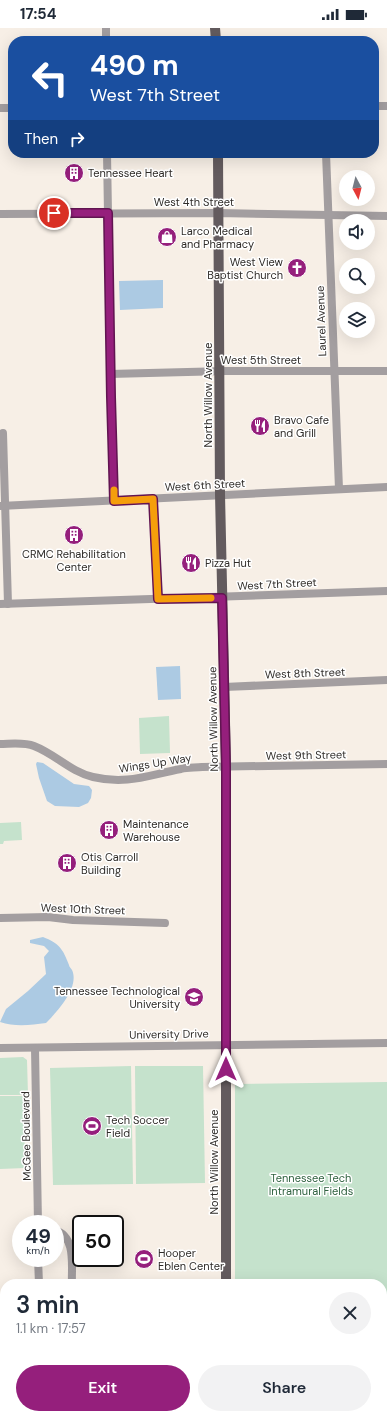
<!DOCTYPE html>
<meta charset="utf-8">
<style>
body{margin:0;font-family:"DM Sans",sans-serif;background:#f2f2f3;color:#1f2937;height:100vh;display:flex;flex-direction:column;font-size:15px;white-space:nowrap}
*{box-sizing:border-box;margin:0}
p{font-size:13px;color:#747a83}
.icon{flex:none;width:22px;height:22px;fill:none;stroke:currentColor;stroke-width:2;stroke-linecap:round;stroke-linejoin:round}
.map{position:relative;flex:1;overflow:hidden}
.side{position:absolute;left:0px;top:1251px;width:387px;height:140px;display:flex;flex-direction:column;background:#fff;border-radius:16px 16px 0 0;box-shadow:0 4px 16px #0002}
.side>*{flex:none}
.top-card{position:absolute;left:8px;top:8px;width:371px;height:122px;border-radius:16px;box-shadow:0 4px 16px #0002;background:#1a4fa0;color:#fff;overflow:hidden}
.needle{width:26px;rotate:173deg}
.buttons{position:absolute;left:339px;top:142px;display:grid;gap:8px}
.buttons a{display:grid;place-items:center;width:36px;height:36px;border-radius:50%;background:#fff;box-shadow:0 4px 16px #0002;font-size:20px}
.speed{position:absolute;left:12px;top:1187px;display:flex;gap:8px;font-size:20px;font-weight:700;text-align:center}
.speed>*{display:grid;place-content:center;width:52px;height:52px;border-radius:50%;background:#fff;box-shadow:0 4px 16px #0002;line-height:1}
.speed small{font-size:10px;font-weight:400}
.speed .limit{border:2px solid #111;border-radius:6px;background:#fff;color:#111}
.pin{position:absolute;display:grid;place-items:center;width:34px;height:34px;color:#fff;margin:-17px;border:2px solid #fff;border-radius:50%;box-shadow:0 1px 4px #0007}
.me{position:absolute;width:44px;margin:-22px;rotate:0deg;stroke-linejoin:round;filter:drop-shadow(0 0 3px #0008)}
.turn{display:flex;align-items:center;gap:14px;height:84px;padding:0 16px;font-size:18px}
.turn .icon{width:52px;height:52px;stroke-width:2.5}
.turn b{display:block;font-size:28px;line-height:34px}
.then{display:flex;align-items:center;height:38px;padding:0 16px;background:#0003;gap:8px;font-size:15px}
.round{display:grid;place-items:center;flex:none;width:42px;height:42px;border-radius:21px;background:#f2f2f3}
.overview{display:flex;align-items:center;justify-content:space-between;height:68px;padding:0 16px}
h1{font-size:24px;font-weight:600;line-height:30px}
.cta{display:flex;gap:8px;margin-top:auto;padding:8px 16px}
.cta a{flex:1;height:46px;border-radius:24px;background:#951f7c;color:#fff;font-size:16px;font-weight:600;line-height:46px;text-align:center}
.cta a+a{background:#f2f2f3;color:#1f2937}
.status{display:flex;justify-content:space-between;align-items:center;height:28px;padding:0 20px;background:#fff;direction:ltr}
.status svg{height:11px;fill:currentColor}
.map>svg:first-child{display:block}
.green{fill:#c5e2cc}
.water{fill:#accae3}
.lines{fill:none;stroke-linecap:round;stroke-linejoin:round}
.minor{stroke:#a39ea0;stroke-width:8}
.major{stroke:#635b5e;stroke-width:10}
.route-casing{stroke:#611451;stroke-width:10}
.route{stroke:#951f7c;stroke-width:7}
.slow{stroke:#f59e0b;stroke-width:7}
.labels{text-anchor:middle;stroke-width:3;stroke-linejoin:round;paint-order:stroke}
.poi-label{font-size:11px;fill:#2f2c29;stroke:#fff;text-anchor:start}
.street-label{font-size:11px;fill:#2f2c29;stroke:#fff}
.park-label{font-size:11px;fill:#306240;stroke:#fff}
</style>
<div class="status"><b>17:54</b><svg viewBox="0 0 49 12"><path d="M0 12V9h3v3zM5 12V6h3v6zM10 12V3h3v9zM15 12V0h3v12zM26 1h20v11H26zM47 4h2v5h-2z"/></svg></div>
<div class="map">
<svg width="387" height="1391" viewBox="0 0 387 1391">
<rect width="100%" height="100%" fill="#f7efe6"/>
<g class="green">
<polygon points="169,688 170,725 140,726 139,690"/>
<polygon points="21,794 22,812 4,813 3,816 0,816 0,795"/>
<polygon points="23,1029 27,1032 28,1067 0,1067 0,1030"/>
<polygon points="131,1038 133,1156 53,1157 50,1040"/>
<polygon points="135,1038 203,1038 205,1155 136,1156"/>
<polygon points="387,1054 387,1363 382,1362 382,1256 235,1256 235,1056"/>
<polygon points="0,1068 24,1068 25,1140 0,1141"/>
</g>
<g class="water">
<polygon points="163,252 163,280 120,282 119,253"/>
<polygon points="180,638 181,671 158,672 156,639"/>
<polygon points="37,734 43,735 74,756 89,758 92,762 91,770 88,775 79,779 55,778 47,773 39,750 36,736"/>
<path d="M43,909c16,6 20,12 26,28 0,2 2,3 3,5 8,17 -15,42 -26,53 -15,2 -31,4 -46,-1l6,-13 22,-18 18,-17 -2,-17 5,-6 -5,-5 -14,-3v-3z"/>
</g>
<g class="lines">
<g class="minor">
<polyline points="106,0 106,13"/>
<polyline points="374,78 387,78"/>
<polyline points="0,80 13,80"/>
<polyline points="107,125 111,369 114,473"/>
<polyline points="326,125 339,461"/>
<polyline points="0,186 218,185 387,188"/>
<polyline points="110,346 226,343 387,343"/>
<polyline points="3,405 8,576"/>
<polyline points="153,471 158,571"/>
<polyline points="0,478 387,459"/>
<polyline points="0,576 387,563"/>
<polyline points="224,659 387,652"/>
<path d="M0,716c10,0 24,-2 34,2 21,8 37,26 59,31 34,8 55,-2 88,-8 7,-2 14,-1 21,-2l185,-3"/>
<polyline points="0,890 48,889 73,892 165,895"/>
<polyline points="0,1020 387,1015"/>
<polyline points="35,1020 38,1196"/>
<path d="M55,1202c22,7 16,37 17,54"/>
<polyline points="38,1230 39,1256"/>
<polyline points="0,1359 5,1359"/>
<polyline points="383,1374 386,1391"/>
<polyline points="84,1391 84,1386"/>
</g>
<g class="major">
<polyline points="215,0 216,13"/>
<polyline points="218,125 220,466 226,739 226,1256"/>
<polyline points="382,1373 387,1374"/>
<polyline points="226,1391 226,1386"/>
</g>
</g>
<g class="lines">
<g class="route-casing">
<polyline id="route" points="54,185 108,185 111,369 114,473 153,471 158,571 222,570 226,739 226,1041"/>
</g>
<use href="#route" class="route"/>
<polyline class="slow" points="114,462 114,473 153,471 158,571 211,570"/>
</g>
<defs>
<g id="building-disc" transform="scale(1)"><circle r="9.5" fill="#951f7c" stroke="#fff"/><path d="M-4-6H4V6H1V3H-1V6H-4ZM-2.5-4.3h1.7v1.8h-1.7ZM.8-4.3h1.7v1.8H.8ZM-2.5-1h1.7V.8h-1.7ZM.8-1h1.7V.8H.8Z" fill="#fff"/></g>
<g id="shop-disc" transform="scale(1)"><circle r="9.5" fill="#951f7c" stroke="#fff"/><path d="M-5-2.5h2.3a2.7 3.5 0 0 1 5.4 0H5L5.5 6h-11ZM-1.5-2.5h3a1.5 2.3 0 0 0-3 0Z" fill="#fff"/></g>
<g id="church-disc" transform="scale(1)"><circle r="9.5" fill="#951f7c" stroke="#fff"/><path d="M-1.2-6h2.4v3.5h3.3v2.4h-3.3V6h-2.4V-.1h-3.3v-2.4h3.3Z" fill="#fff"/></g>
<g id="restaurant-disc" transform="scale(1)"><circle r="9.5" fill="#951f7c" stroke="#fff"/><path d="M-5-6h1v4h1v-4h1v4h1v-4h1v5L-1.5 .5V6h-2V.5L-5-1ZM5-6V6H3V1.5H1.5Q1.5-4 5-6Z" fill="#fff"/></g>
<g id="university-disc" transform="scale(1)"><circle r="9.5" fill="#951f7c" stroke="#fff"/><path d="M0-5L7-2L0 1L-7-2ZM-4 1L0 2.5L4 1V4Q0 6-4 4Z" fill="#fff"/></g>
<g id="stadium-disc" transform="scale(1)"><circle r="9.5" fill="#951f7c" stroke="#fff"/><path d="M0-5a6.5 5 0 1 0 0 10a6.5 5 0 1 0 0-10ZM-3.5-1.8h7v3.6h-7Z" fill="#fff"/></g>
</defs>
<g fill-rule="evenodd">
<use href="#building-disc" x="74" y="145"/>
<use href="#shop-disc" x="167" y="209"/>
<use href="#church-disc" x="297" y="240"/>
<use href="#restaurant-disc" x="260" y="398"/>
<use href="#building-disc" x="74" y="507"/>
<use href="#restaurant-disc" x="191" y="535"/>
<use href="#building-disc" x="109" y="802"/>
<use href="#building-disc" x="67" y="835"/>
<use href="#university-disc" x="194" y="969"/>
<use href="#stadium-disc" x="92" y="1098"/>
<use href="#stadium-disc" x="144" y="1231"/>
</g>
<g class="labels">
<g class="poi-label">
<text x="88" y="149">Tennessee Heart</text>
<text x="181" y="207">Larco Medical<tspan x="181" dy="13">and Pharmacy</tspan></text>
<text x="283" y="238" text-anchor="end">West View<tspan x="283" dy="13">Baptist Church</tspan></text>
<text x="274" y="396">Bravo Cafe<tspan x="274" dy="13">and Grill</tspan></text>
<text x="74" y="530" text-anchor="middle">CRMC Rehabilitation<tspan x="74" dy="13">Center</tspan></text>
<text x="205" y="539">Pizza Hut</text>
<text x="123" y="800">Maintenance<tspan x="123" dy="13">Warehouse</tspan></text>
<text x="81" y="833">Otis Carroll<tspan x="81" dy="13">Building</tspan></text>
<text x="180" y="967" text-anchor="end">Tennessee Technological<tspan x="180" dy="13">University</tspan></text>
<text x="106" y="1096">Tech Soccer<tspan x="106" dy="13">Field</tspan></text>
<text x="158" y="1229">Hooper<tspan x="158" dy="13">Eblen Center</tspan></text>
</g>
<g class="street-label">
<text x="194" y="178">West 4th Street</text>
<text transform="translate(321 293) rotate(-92)" y="4">Laurel Avenue</text>
<text x="261" y="336">West 5th Street</text>
<text transform="translate(208 367) rotate(-90)" y="4">North Willow Avenue</text>
<text transform="translate(205 457) rotate(-3)" y="4">West 6th Street</text>
<text transform="translate(277 556) rotate(-3)" y="4">West 7th Street</text>
<text transform="translate(305 645) rotate(-2)" y="4">West 8th Street</text>
<text transform="translate(213 691) rotate(-91)" y="4">North Willow Avenue</text>
<text transform="translate(306 727) rotate(-1)" y="4">West 9th Street</text>
<text transform="translate(155 735) rotate(-9)" y="4">Wings Up Way</text>
<text transform="translate(83 881) rotate(2)" y="4">West 10th Street</text>
<text transform="translate(169 1006) rotate(-1)" y="4">University Drive</text>
<text transform="translate(26 1108) rotate(-91)" y="4">McGee Boulevard</text>
<text transform="translate(214 1134) rotate(-90)" y="4">North Willow Avenue</text>
</g>
<g class="park-label">
<text x="311" y="1154">Tennessee Tech<tspan x="311" dy="13">Intramural Fields</tspan></text>
</g>
</g>
</svg>
<div class="buttons">
<a><svg class="needle" viewBox="-14 -14 28 28"><path d="M0-13l5 13h-10z" fill="#e53935"/><path d="M0 13l5-13h-10z" fill="#747a83"/></svg></a>
<a><svg class="icon" aria-label="sound" viewBox="0 0 24 24"><path d="M4 9h4l5-4v14l-5-4H4zM17 9q2 3 0 6"/></svg></a>
<a><svg class="icon" aria-label="search" viewBox="0 0 24 24"><circle cx="10" cy="10" r="6"/><path d="M15 15l6 6"/></svg></a>
<a><svg class="icon" aria-label="layers" viewBox="0 0 24 24"><path d="M12 4l9 5-9 5-9-5zM3 14l9 5 9-5"/></svg></a>
</div>
<div class="speed"><div>49<small>km/h</small></div><div class="limit">50</div></div>
<div class="pin" style="left:54px;top:185px;background:#d93025"><svg class="icon" aria-label="arrive" viewBox="0 0 24 24"><path d="M6 21V4h12l-3 4 3 4H6"/></svg></div>
<svg class="me" style="left:226px;top:1041px" viewBox="-20 -20 40 40"><path d="M0-17L14 15 0 8-14 15z" fill="#951f7c" stroke="#fff" stroke-width="4"/></svg>
<div class="top-card">
<div class="turn"><svg class="icon" aria-label="left" viewBox="0 0 24 24"><path d="M17 20v-9H6M10 6l-5 5 5 5"/></svg><div><b>490 m</b>West 7th Street</div></div>
<div class="then">Then<svg class="icon" aria-label="right" viewBox="0 0 24 24"><path d="M7 20v-9h11M14 6l5 5-5 5"/></svg></div>
</div>
<section class="side">
<div class="overview"><div><h1>3 min</h1><p>1.1 km · 17:57</p></div><a class="round"><svg class="icon" aria-label="close" viewBox="0 0 24 24"><path d="M6 6l12 12M18 6L6 18"/></svg></a></div>
<div class="cta"><a>Exit</a><a>Share</a></div>
</section>
</div>
